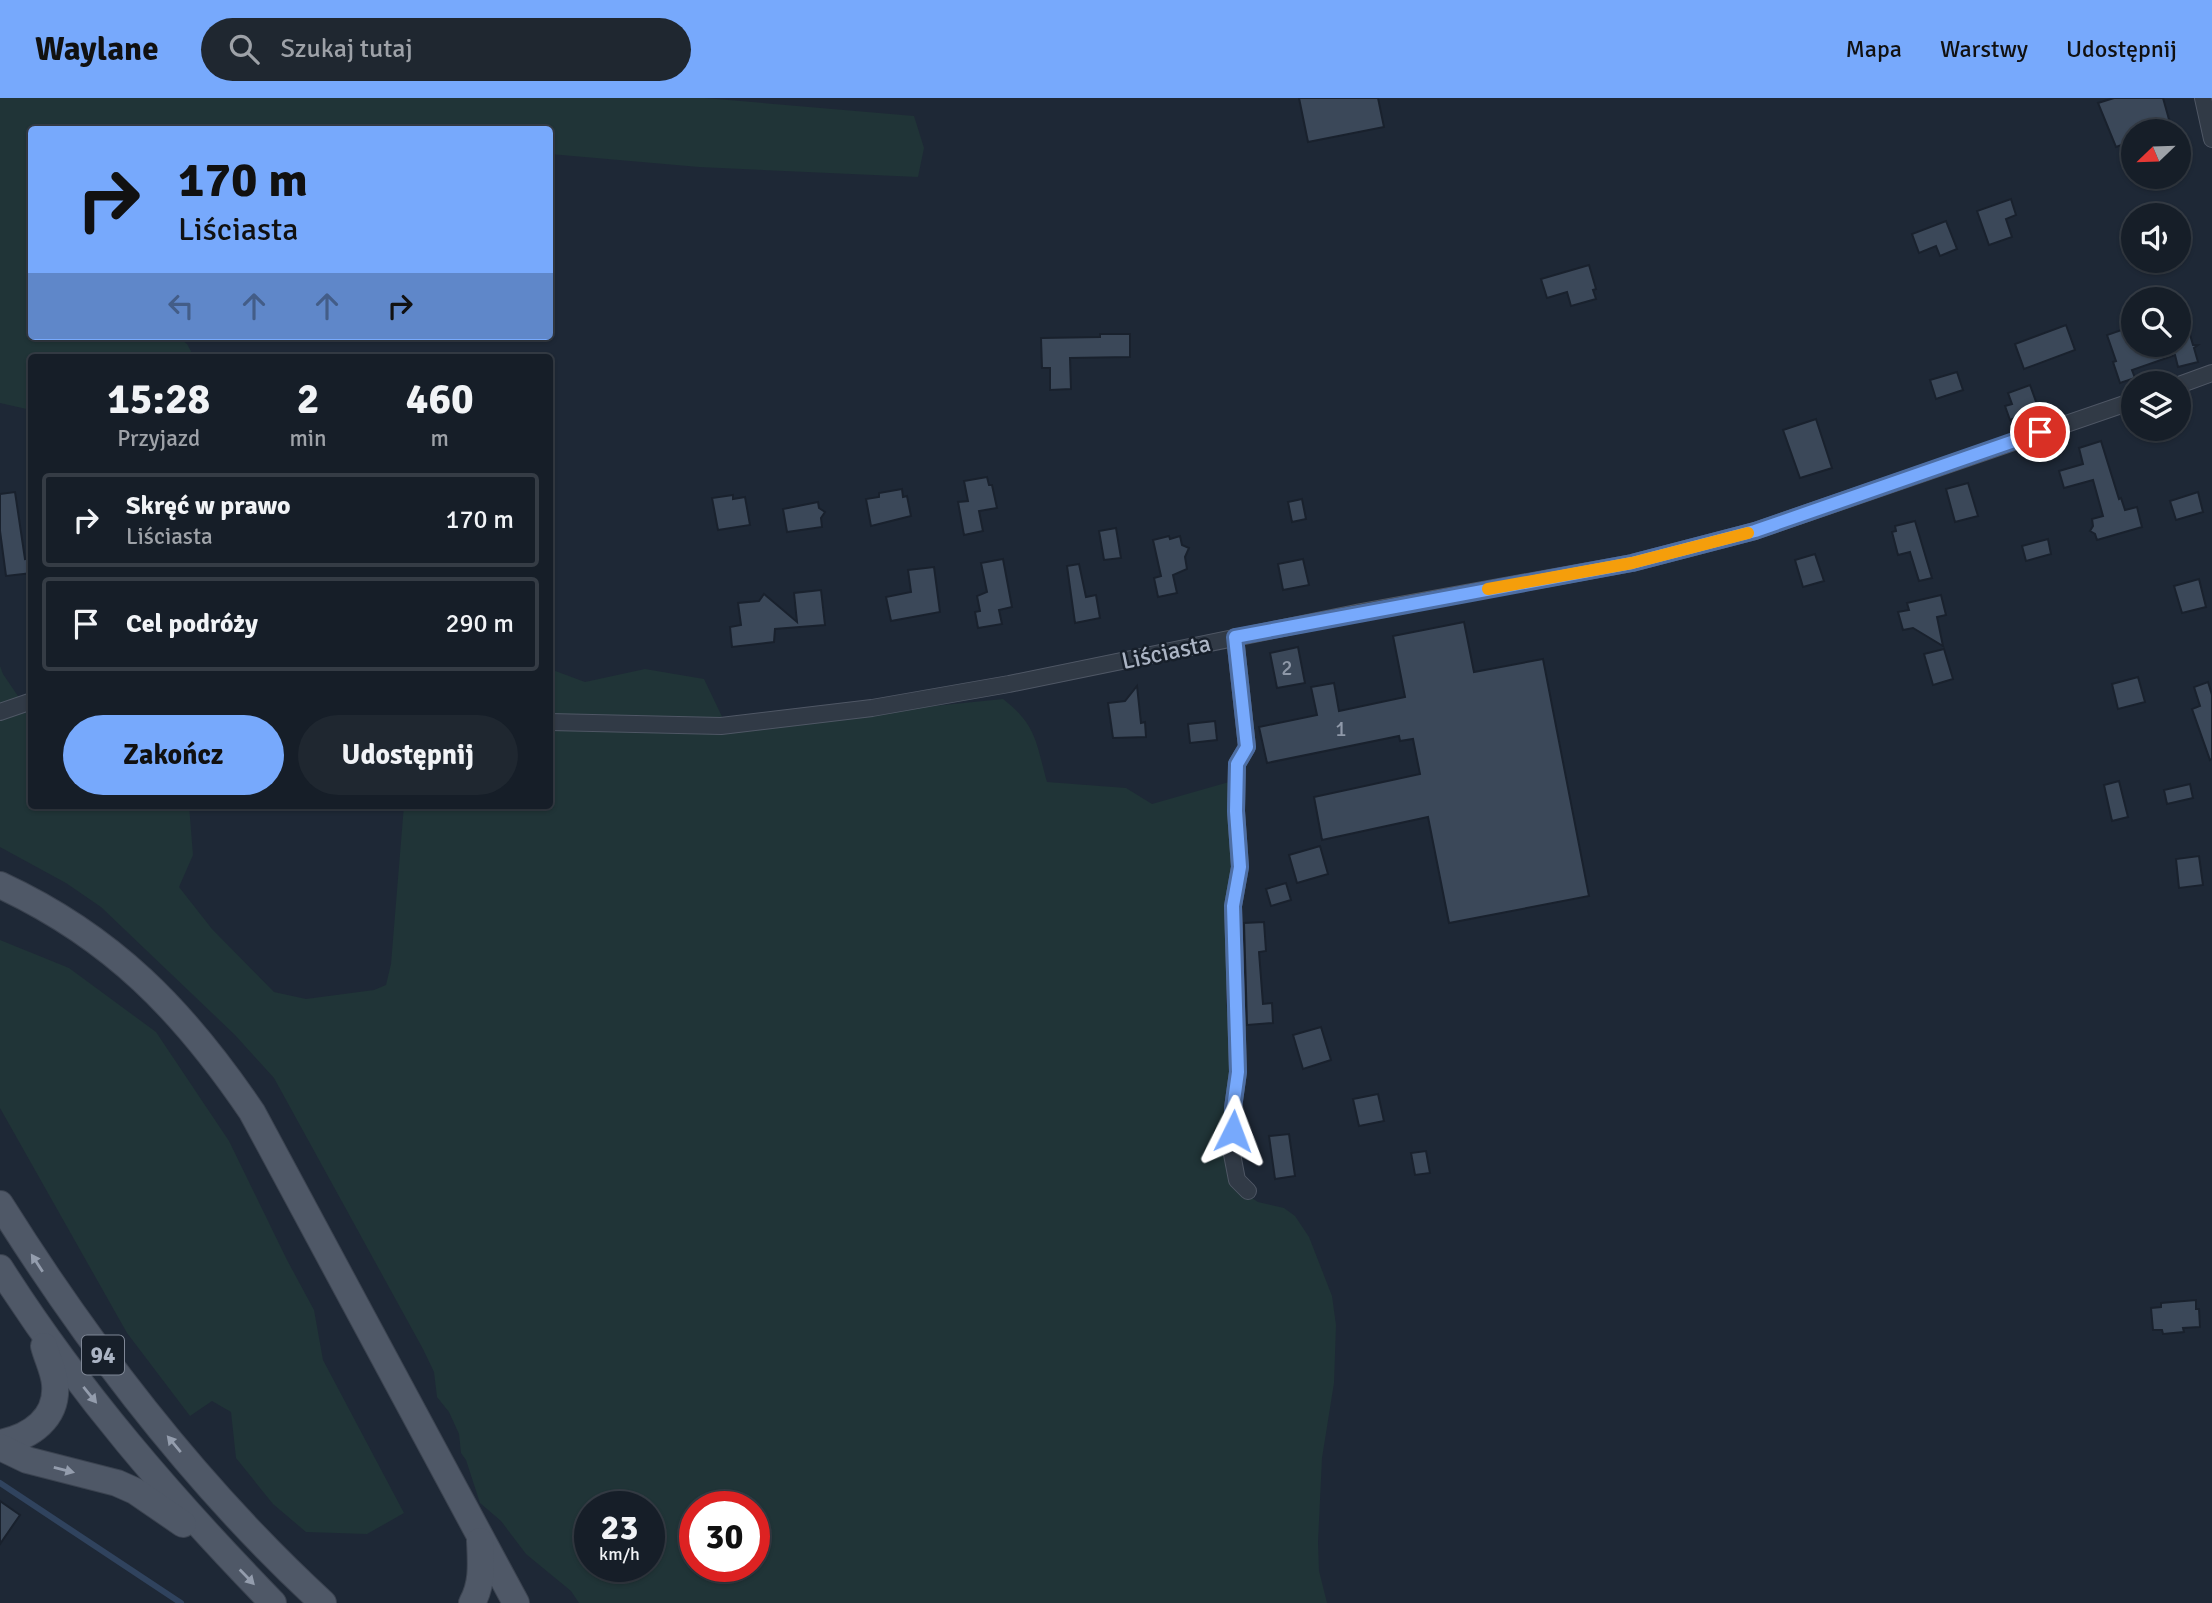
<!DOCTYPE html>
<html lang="pl">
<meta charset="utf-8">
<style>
body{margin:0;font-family:Signika,sans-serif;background:#1f2730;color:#f1f3f6;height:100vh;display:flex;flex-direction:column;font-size:26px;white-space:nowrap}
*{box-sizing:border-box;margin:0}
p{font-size:23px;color:#9ea2a8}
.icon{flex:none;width:38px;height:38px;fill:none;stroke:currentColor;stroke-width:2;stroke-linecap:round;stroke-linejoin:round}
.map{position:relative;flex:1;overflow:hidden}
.details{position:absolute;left:28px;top:256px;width:525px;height:455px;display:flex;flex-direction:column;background:#161e28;border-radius:7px;box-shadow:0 2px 5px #0004,0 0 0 2px #353c45}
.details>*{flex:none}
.top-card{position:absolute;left:28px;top:28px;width:525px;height:214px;border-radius:7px;box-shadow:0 2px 5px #0004,0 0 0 2px #353c45;background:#77a9fc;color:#111;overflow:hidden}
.needle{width:46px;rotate:247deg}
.controls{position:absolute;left:2121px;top:21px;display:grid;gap:14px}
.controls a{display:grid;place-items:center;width:70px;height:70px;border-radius:50%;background:#161e28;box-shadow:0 2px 5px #0004,0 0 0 2px #353c45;font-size:35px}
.speed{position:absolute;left:574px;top:1393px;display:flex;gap:14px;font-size:35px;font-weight:700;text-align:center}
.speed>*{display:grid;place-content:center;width:91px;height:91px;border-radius:50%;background:#161e28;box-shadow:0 2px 5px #0004,0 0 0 2px #353c45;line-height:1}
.speed small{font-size:18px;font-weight:400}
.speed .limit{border:10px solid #d22;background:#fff;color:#111}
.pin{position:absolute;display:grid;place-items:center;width:60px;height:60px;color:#fff;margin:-30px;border:4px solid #fff;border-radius:50%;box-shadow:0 2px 7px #0007}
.me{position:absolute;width:77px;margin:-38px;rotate:3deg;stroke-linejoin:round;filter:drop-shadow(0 0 5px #0008)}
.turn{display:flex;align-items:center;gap:24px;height:147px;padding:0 35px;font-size:32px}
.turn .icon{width:91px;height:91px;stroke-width:2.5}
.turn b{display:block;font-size:49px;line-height:60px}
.lanes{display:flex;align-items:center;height:66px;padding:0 35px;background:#0003;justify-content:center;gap:35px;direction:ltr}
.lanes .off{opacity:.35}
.eta{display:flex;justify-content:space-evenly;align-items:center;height:119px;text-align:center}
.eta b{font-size:42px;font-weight:700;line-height:49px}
.primary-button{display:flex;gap:14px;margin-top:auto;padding:14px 35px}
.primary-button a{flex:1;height:80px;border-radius:42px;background:#77a9fc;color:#111;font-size:28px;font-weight:700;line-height:80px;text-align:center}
.primary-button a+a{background:#1f2730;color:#f1f3f6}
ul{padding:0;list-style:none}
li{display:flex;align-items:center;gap:21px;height:94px;margin:0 14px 10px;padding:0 21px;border:4px solid #353c45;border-radius:7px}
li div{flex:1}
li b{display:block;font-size:26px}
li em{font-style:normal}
header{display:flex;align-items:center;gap:42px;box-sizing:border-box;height:98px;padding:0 35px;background:#77a9fc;color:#111}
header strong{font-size:33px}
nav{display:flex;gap:38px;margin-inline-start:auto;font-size:24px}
.search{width:490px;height:63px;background:#1f2730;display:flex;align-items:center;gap:18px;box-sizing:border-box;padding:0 24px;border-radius:38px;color:#9ea2a8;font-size:26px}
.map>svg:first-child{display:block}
.green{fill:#203437;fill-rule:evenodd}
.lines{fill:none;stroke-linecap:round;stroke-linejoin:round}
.stream{stroke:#30435e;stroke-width:6}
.building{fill:#3b4859;stroke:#19212d;stroke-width:2}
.minor-casing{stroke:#4f5765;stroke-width:18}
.primary-casing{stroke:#3b4350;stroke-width:28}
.minor{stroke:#313a46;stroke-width:16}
.primary{stroke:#4f5867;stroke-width:26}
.oneway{fill:#949dad}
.route-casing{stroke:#4d6ea4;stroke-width:18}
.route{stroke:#77a9fc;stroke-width:12}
.slow{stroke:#f59e0b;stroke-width:12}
.labels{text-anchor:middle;stroke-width:5;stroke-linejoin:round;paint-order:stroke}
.number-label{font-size:21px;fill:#8f99a9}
.shield{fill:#171f2a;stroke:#7f8796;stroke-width:2}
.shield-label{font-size:23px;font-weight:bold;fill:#abb4c4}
.street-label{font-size:24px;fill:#abb4c4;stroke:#171f2a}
</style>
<header>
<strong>Waylane</strong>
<div class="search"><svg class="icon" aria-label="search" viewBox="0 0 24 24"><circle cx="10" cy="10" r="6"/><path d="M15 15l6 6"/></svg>Szukaj tutaj</div>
<nav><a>Mapa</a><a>Warstwy</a><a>Udostępnij</a></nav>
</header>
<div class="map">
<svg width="2212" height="1505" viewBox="0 0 2212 1505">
<rect width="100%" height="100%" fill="#1e2836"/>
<g class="green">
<polygon points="0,0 705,0 914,18 924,50 918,79 699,69 550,56 550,32 32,32 32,238 177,238 187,246 194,259 32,259 31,312 0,305"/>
<path d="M0,568l3,8 19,28 9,-2 1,105h157l4,50 -14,32 33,42 62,63 32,7 68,-9 12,-5 5,-21 13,-159h146v-139v3l35,13 60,-13 59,10 23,48 276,-28c34,26 33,44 44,83l79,6 26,16 77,-22 4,100 -7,34v84l6,73 -10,57 3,25 18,37 15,10 26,6 11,8 14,21 23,59 4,29 -2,58 -12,75 -4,84 1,29 8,32h-748l-8,-12 -45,-37 -25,-33 -21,-18 -14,-43 -5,-7 -2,-19 -10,-22 -12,-15 -3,-25 -11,-23 -149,-271 -39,-43 -134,-128 -35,-24 -66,-36zM590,1409h59v59h-59zM695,1409h59v59h-59z"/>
<polygon points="0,842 69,870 156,934 229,1043 287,1162 314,1212 323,1262 404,1415 367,1436 306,1434 273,1406 236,1360 231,1314 212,1303 190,1318 127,1235 0,1010"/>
</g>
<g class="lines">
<polyline class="stream" points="0,1385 181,1505"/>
</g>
<g class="building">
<polygon points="1299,0 1378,0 1384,29 1308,44"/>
<polygon points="2114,0 2163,0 2170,25 2133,33 2133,43 2116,49 2098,5"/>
<polygon points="2011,101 2016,117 2006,121 2012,139 1989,147 1977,113"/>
<polygon points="1946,123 1957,151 1940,158 1936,148 1919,155 1912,136"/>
<polygon points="1589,167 1596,191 1593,192 1596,201 1571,208 1567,194 1547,200 1541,181"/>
<polygon points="2183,212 2193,247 2198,247 2194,250 2198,264 2178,269 2175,257 2132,272 2135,280 2120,285 2113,264 2116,263 2107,237 2130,229 2133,247 2137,248 2179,247 2179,213"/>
<polygon points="2066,227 2075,252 2024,271 2015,246"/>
<polygon points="1100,236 1130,236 1130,259 1070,260 1071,291 1050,292 1050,270 1042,270 1041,240 1100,239"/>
<polygon points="1957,274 1963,292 1936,301 1930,282"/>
<polygon points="2030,287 2039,312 2010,322 2005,308 2012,306 2008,295"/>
<polygon points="1816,321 1832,370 1800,380 1783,332"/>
<polygon points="2101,343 2119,401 2121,400 2125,412 2137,409 2142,429 2097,442 2095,436 2090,433 2093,428 2092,421 2103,418 2093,382 2064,390 2059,373 2083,366 2079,350"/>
<polygon points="987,379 989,387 992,387 997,410 979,413 983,433 964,437 958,404 968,403 964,383"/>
<polygon points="1968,385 1978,418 1955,424 1946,391"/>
<polygon points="902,391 903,399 907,398 911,418 871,428 866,401 879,399 879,395"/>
<polygon points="15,394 25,461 32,460 32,475 6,478 0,433 0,396"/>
<polygon points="2198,394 2203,414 2176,422 2170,403"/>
<polygon points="733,397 733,401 745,399 750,427 718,432 712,400"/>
<polygon points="1302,401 1306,421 1292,424 1288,404"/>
<polygon points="818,404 819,410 825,414 821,420 822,429 787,434 783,411"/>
<polygon points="1915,423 1932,480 1919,483 1910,454 1898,457 1892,434 1896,433 1895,428"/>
<polygon points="1116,430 1121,460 1104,462 1099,433"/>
<polygon points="1169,438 1170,441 1180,438 1182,447 1189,450 1185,459 1187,471 1173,477 1177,495 1158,499 1154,480 1161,478 1153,442"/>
<polygon points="2048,441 2051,456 2026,463 2022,448"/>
<polygon points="1815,456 1824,483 1803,489 1795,462"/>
<polygon points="1003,461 1012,509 999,512 1002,526 978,530 975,514 980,513 977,498 987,494 981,465"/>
<polygon points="1303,461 1309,487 1283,492 1278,466"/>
<polygon points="1079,466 1086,499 1096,497 1100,520 1075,525 1067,468"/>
<polygon points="934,469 940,514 891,523 886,499 911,494 908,472"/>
<polygon points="2199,481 2206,509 2182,515 2174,488"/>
<polygon points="821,492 825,527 775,531 774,544 732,549 730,529 741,527 738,505 759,503 764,496 797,524 794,495"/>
<polygon points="1941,497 1946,517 1937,519 1943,548 1913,530 1903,532 1898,514 1909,512 1907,505"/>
<polygon points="1464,524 1474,574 1543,561 1589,798 1449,825 1428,719 1322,742 1314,699 1420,676 1413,641 1400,643 1399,638 1267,665 1259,629 1317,617 1311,589 1334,585 1339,613 1405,599 1393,538"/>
<polygon points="1298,549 1305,585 1277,590 1270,555"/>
<polygon points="1944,551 1953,581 1933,587 1924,556"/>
<polygon points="2138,579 2145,604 2118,611 2112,586"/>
<polygon points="2208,584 2212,597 2212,661 2210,662 2192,611 2200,608 2194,589"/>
<polygon points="1137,588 1141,625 1145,624 1146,639 1113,640 1108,605 1125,603"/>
<polygon points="1215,623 1217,642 1190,645 1188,626"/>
<polygon points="2119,683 2128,719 2112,723 2104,687"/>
<polygon points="2190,686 2193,700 2167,706 2164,692"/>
<polygon points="1320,748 1328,776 1297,785 1289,757"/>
<polygon points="2199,758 2203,787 2179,790 2176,761"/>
<polygon points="1286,785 1291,802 1271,808 1266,791"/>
<polygon points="1264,824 1266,853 1259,854 1263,906 1272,905 1273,925 1247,927 1244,825"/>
<polygon points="1321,929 1331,962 1303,971 1293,937"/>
<polygon points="1378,996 1384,1023 1359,1028 1353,1001"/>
<polygon points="1289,1036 1295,1078 1275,1081 1269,1038"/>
<polygon points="1426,1053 1430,1075 1415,1077 1411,1055"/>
<polygon points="2196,1202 2196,1211 2199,1211 2200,1229 2183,1230 2184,1234 2163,1236 2162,1232 2153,1232 2151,1210 2161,1209 2161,1205"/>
<polygon points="0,1403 20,1417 0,1446"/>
</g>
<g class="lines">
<g class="minor-casing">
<g id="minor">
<polyline points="2203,0 2212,41"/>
<polyline points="2179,287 2212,275"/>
<polyline points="1235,539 1247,649 1237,666 1236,713 1240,769 1233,808 1238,974 1233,1010 1232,1056 1237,1082 1248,1093"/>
<polyline points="0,614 32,603"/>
<polyline points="550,624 721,628 872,610 1009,586 1361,514 1632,465 1755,433 2133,303"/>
</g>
</g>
<g class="primary-casing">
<g id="primary">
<path d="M0,787c112,52 183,125 252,227l264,491"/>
<path d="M0,1106c91,145 197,283 323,399"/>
<path d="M0,1170c78,123 172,231 273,335"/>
<path d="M0,1345c31,-6 58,-25 55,-59 -1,-13 -8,-26 -11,-38"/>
<polyline points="0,1349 27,1362 117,1385 135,1393 183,1426"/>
<path d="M472,1505c11,-20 9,-40 8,-62"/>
</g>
</g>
<use href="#minor" class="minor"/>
<use href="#primary" class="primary"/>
</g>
<defs><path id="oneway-solid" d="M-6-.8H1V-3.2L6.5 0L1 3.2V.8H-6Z" transform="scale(1.75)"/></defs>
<g class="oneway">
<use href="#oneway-solid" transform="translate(37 1165) rotate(-123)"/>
<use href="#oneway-solid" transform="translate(90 1297) rotate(51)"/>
<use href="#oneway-solid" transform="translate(174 1346) rotate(-130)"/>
<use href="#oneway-solid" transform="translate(64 1372) rotate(14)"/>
<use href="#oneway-solid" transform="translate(247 1479) rotate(46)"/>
</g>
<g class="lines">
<g class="route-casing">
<polyline id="route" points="1233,1033 1233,1010 1238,974 1233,808 1240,769 1236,713 1237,666 1247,649 1235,539 1632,465 1755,433 2040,334"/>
</g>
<use href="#route" class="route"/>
<polyline class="slow" points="1488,491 1632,465 1748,435"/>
</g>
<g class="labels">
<g class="number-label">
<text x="1287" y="577">2</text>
<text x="1341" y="638">1</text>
</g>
<rect class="shield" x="82" y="1237.5" width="42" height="39" rx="5"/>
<g class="shield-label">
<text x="103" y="1265">94</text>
</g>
<g class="street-label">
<text transform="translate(1166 554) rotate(-12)" y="8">Liściasta</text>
</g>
</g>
</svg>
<div class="controls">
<a><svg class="needle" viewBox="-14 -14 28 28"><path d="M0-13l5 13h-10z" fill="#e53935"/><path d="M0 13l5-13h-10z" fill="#9ea2a8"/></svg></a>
<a><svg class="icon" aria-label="sound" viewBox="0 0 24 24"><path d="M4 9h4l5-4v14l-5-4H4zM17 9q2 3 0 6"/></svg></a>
<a><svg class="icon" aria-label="search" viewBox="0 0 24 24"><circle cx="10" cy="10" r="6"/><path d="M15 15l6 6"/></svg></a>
<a><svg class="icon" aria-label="layers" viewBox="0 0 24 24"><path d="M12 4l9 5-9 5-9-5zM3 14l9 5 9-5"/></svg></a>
</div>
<div class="speed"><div>23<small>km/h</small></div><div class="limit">30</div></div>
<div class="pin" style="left:2040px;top:334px;background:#d93025"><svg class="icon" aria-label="arrive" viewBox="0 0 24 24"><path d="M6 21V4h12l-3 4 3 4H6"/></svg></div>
<svg class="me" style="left:1233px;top:1033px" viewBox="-20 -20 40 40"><path d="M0-17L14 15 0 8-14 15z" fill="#77a9fc" stroke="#fff" stroke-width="4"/></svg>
<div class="top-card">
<div class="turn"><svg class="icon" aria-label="right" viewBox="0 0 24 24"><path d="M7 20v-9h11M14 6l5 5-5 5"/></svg><div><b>170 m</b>Liściasta</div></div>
<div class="lanes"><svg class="icon off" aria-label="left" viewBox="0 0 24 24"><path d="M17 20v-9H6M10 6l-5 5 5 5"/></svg><svg class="icon off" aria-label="ahead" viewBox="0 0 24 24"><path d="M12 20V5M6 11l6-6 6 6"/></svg><svg class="icon off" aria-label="ahead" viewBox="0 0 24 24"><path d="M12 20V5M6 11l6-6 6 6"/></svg><svg class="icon" aria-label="right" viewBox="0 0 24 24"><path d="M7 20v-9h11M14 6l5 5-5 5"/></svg></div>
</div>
<section class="details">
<div class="eta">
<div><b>15:28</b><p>Przyjazd</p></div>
<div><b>2</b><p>min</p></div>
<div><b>460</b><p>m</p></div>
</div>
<ul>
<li><svg class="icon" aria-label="right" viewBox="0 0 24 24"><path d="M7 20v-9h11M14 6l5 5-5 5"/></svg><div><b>Skręć w prawo</b><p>Liściasta</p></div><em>170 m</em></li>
<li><svg class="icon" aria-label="arrive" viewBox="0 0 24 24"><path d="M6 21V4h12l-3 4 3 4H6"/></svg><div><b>Cel podróży</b></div><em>290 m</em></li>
</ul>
<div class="primary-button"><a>Zakończ</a><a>Udostępnij</a></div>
</section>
</div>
